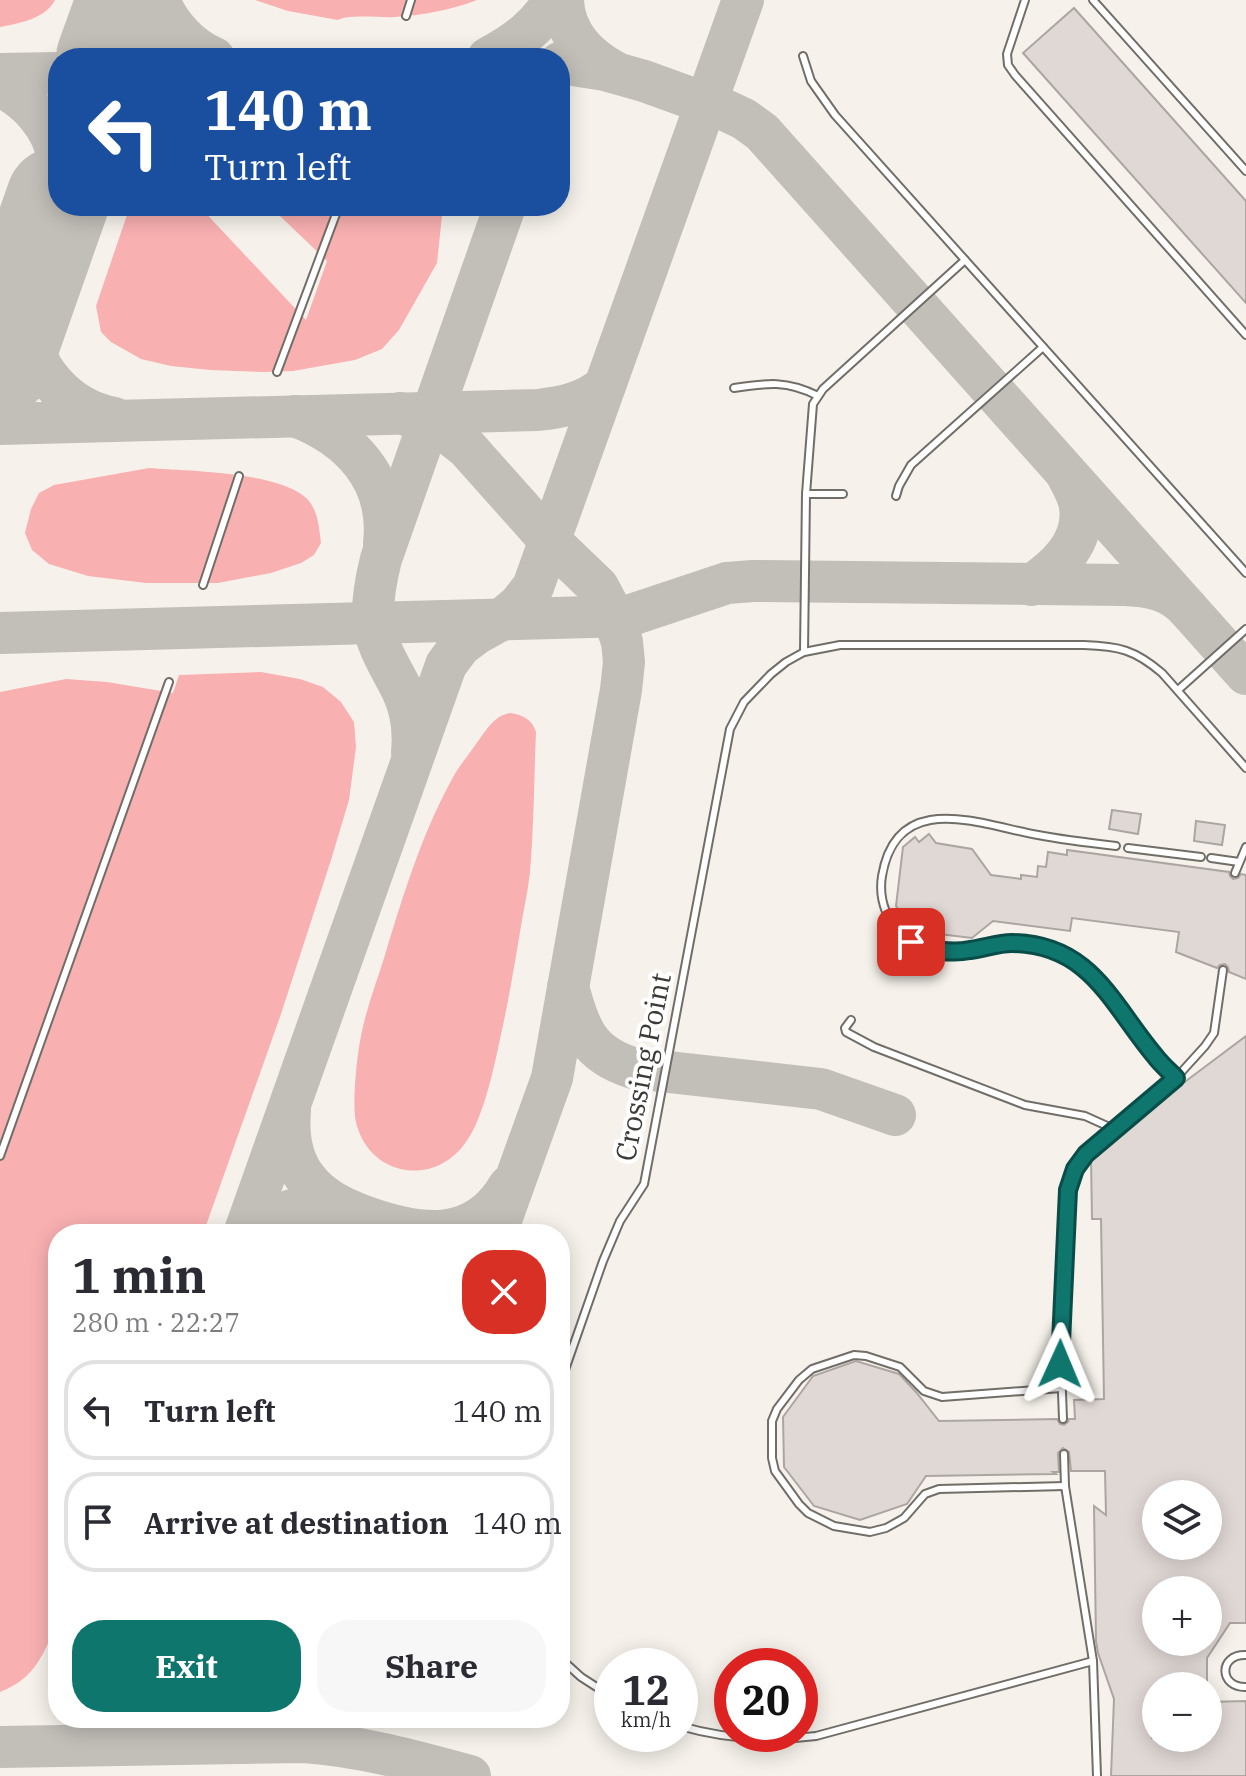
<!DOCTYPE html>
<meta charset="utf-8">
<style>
body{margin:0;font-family:"IBM Plex Serif",serif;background:#f7f7f7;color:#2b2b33;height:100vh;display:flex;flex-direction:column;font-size:30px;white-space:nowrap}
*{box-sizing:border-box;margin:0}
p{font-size:26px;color:#7c7c81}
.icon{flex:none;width:44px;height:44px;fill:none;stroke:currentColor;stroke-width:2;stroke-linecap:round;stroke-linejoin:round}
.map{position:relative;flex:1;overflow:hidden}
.drawer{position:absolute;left:48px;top:1224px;width:522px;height:504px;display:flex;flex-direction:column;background:#fff;border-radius:32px;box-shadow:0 4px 20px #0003}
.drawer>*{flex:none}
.banner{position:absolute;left:48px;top:48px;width:522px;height:168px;border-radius:32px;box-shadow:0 4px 20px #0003;background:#1a4fa0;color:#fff;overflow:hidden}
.fabs{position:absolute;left:1142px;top:1480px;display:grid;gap:16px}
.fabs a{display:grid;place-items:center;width:80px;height:80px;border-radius:50%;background:#fff;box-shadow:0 4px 20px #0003;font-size:40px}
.speed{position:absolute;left:594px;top:1648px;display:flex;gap:16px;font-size:40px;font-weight:700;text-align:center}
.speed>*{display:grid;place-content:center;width:104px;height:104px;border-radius:50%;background:#fff;box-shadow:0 4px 20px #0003;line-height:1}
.speed small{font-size:20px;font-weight:400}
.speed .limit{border:12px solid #d22;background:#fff;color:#111}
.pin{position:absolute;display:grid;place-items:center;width:68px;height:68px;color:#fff;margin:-34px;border-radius:16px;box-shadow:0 4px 12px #0006}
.me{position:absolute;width:88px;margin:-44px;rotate:1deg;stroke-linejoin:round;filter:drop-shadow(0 0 6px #0008)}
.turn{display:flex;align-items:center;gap:28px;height:168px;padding:0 24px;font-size:36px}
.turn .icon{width:104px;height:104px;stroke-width:2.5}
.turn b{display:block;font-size:56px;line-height:68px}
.round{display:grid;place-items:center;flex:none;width:84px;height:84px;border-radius:32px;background:#f7f7f7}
.summary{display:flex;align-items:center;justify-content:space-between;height:136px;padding:0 24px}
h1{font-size:48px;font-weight:700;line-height:60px}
.action{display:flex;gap:16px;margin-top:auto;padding:16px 24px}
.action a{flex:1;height:92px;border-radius:32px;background:#0f766e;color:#fff;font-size:32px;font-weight:700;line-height:92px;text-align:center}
.action a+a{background:#f7f7f7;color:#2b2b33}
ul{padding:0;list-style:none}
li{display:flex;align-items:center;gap:24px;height:100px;margin:0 16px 12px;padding:0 8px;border:4px solid #e1e1e2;border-radius:32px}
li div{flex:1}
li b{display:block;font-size:30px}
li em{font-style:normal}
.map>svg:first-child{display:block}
.green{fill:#f9b0b1}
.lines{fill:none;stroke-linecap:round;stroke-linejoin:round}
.taxiway{stroke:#c2bfb9;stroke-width:42}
.runway{stroke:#c2bfb9;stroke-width:104}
.building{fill:#e0d8d4;stroke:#aca5a1;stroke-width:2;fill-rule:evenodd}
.service-casing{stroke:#716e68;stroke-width:10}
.service{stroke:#fff;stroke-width:6}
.route-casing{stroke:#0a4d48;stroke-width:20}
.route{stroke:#0f766e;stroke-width:14}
.labels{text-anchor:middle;stroke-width:8;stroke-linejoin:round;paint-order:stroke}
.street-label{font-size:28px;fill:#3b3a37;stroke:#fff}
</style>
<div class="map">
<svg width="1246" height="1776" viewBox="0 0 1246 1776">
<rect width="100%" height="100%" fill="#f6f2eb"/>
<g class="green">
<path d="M0,0h55c-10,19 -35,23 -55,27z"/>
<path d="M255,0h222c-25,10 -55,15 -82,17 -14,1 -46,-3 -57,3l-50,-9z"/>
<polygon points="130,206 199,206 306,320 327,261 280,216 277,206 443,206 437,263 399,330 382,349 355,360 293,371 264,372 210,370 171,366 141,359 111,342 101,332 96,306"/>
<path d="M149,468c38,3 128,4 156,29 13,11 14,30 16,46l-7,12 -13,8 -30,10 -53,10h-72l-58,-7 -39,-12 -17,-14 -7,-17 6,-24 8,-16 15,-8z"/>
<path d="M261,672l39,7 23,8 18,15 13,20 2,25 -7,53 -18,60 -50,154 -78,220h-145v389c-16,32 -22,55 -58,69v-1000l66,-13 41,3 66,11 6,-18z"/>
<path d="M510,713c13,2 22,6 26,19 -2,47 -2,94 -6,140 -2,20 -7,40 -10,60 -6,36 -12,72 -20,107 -6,29 -17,80 -34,103 -16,23 -42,34 -69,26 -20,-6 -34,-22 -40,-42 -6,-17 0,-71 4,-90 5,-27 16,-55 24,-81 18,-60 37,-121 67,-176 6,-12 16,-23 24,-35 10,-13 17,-28 34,-31z"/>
</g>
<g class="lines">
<g class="taxiway">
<path d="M159,0c10,25 30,47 55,58"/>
<path d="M563,0c1,33 24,57 52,72"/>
<polyline points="87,58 103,47 118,29"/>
<path d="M488,58c28,-15 50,-31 66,-58"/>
<polyline points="560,63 605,70 644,81 727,111 744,119 762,132 1246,674"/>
<polyline points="0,74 58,73"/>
<path d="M0,86c29,14 52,40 58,72"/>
<path d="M34,268c-3,15 -8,33 -7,49 2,49 38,92 87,101"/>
<polyline points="400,413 430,423 444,430 467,448 549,540 598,587 614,617 622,642 624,662 621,690 552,1078 496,1234"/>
<path d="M295,416c56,21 96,64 89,127"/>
<path d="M0,424l538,-14c25,-3 46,-7 66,-23"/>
<path d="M1031,585c26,-17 54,-43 49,-78 -1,-10 -7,-21 -12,-30"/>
<path d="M0,633l628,-17 99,-33 26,-2 370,4c26,1 47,4 65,24"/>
<path d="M412,752c2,-21 -1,-43 -10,-62 -11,-22 -26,-44 -29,-69 -1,-21 3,-42 8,-62l124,-353"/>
<path d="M568,987c12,43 20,67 65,81l188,21 74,26"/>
<path d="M290,1111c-2,23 1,47 15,66 15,21 37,31 61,40 54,19 110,27 143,-31"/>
<polyline points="244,1234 446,665 460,646 476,634 501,620 519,605 533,587 743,0"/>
<path d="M253,1234c26,-25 56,-33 91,-25"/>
<path d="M0,1747l304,-5c57,4 111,19 166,34"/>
</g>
<g class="runway">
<polyline points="108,58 129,0"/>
<polyline points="0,364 58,199"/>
</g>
</g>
<g class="building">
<polygon points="1074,8 1246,201 1246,303 1023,53"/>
<polygon points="1112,810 1141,814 1138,834 1109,829"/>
<polygon points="1196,821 1225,825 1222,845 1194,841"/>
<polygon points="929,834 936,843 972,849 991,875 1021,879 1021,875 1037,877 1038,866 1046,867 1048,852 1067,855 1067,850 1229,872 1230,876 1233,879 1238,878 1241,874 1246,875 1246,979 1229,972 1228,967 1225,964 1220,965 1217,968 1176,952 1179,932 1072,918 1070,931 993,921 972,938 914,931 896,906 903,847 915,837 919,842"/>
<path d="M1246,1036v587h-16l-23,35v28h-51v25h-5l1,27h56v-36l38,-1v75h-135l3,-77 -16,-46 -2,-12 -2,-135 12,9 -1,-44h-34l-2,-19 -6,-4 -5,5 1,19h-6l3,2 -130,2 -19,28 -47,16 -46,-14 -30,-39 -1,-50 30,-41 43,-15 43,13 17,18 23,29 118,-2 3,5 4,1 4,-3 1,-3h6l-1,-19 30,-1 -3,-180h-9l-1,-61 59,-50zM1156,1494h52v52h-52zM1156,1590h52v52h-52z"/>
</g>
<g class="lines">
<g class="service-casing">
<g id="service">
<polyline points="1025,0 1007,54 1008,65 1015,75 1246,335"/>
<polyline points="1093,0 1246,171"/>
<polyline points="406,16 411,0"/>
<polyline points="803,56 811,81 835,115 1246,573"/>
<polyline points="277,372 339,206"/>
<path d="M734,388c33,-5 53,-8 84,8"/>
<polyline points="806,494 843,494"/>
<polyline points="896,496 899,486 911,465 1043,347"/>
<polyline points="203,585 239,476"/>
<polyline points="804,652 806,494 813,404 823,389 965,260"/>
<polyline points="1178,690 1246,629"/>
<path d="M1116,846c-26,-3 -52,-6 -78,-11 -57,-10 -141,-47 -156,41 -4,25 6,49 26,64 15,11 40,14 59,11 10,-1 19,-6 29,-7 18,-3 38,-1 54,6 58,22 68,63 105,106 6,8 14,15 21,22"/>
<polyline points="1128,848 1201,857"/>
<polyline points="1211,858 1239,862"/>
<polyline points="1235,873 1246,847"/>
<polyline points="851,1020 845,1028 846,1032 874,1047 1025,1105 1085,1116 1116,1130"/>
<polyline points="0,1156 169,682"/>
<path d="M560,1384l43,-123 17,-40 24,-37 86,-455 14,-27 27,-28 15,-12 18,-10 36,-7h244c35,1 51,5 78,28l84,95"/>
<polyline points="1061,1388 942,1397 924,1391 900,1367 866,1356 854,1355 812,1369 799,1380 777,1409 772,1421 772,1458 775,1471 799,1504 808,1513 834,1526 870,1532 886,1528 904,1518 925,1494 939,1489 1065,1486"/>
<polyline points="1063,1419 1060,1340 1068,1190 1075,1169 1086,1154 1152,1099 1176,1078 1205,1046 1214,1033 1223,970"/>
<polyline points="1064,1454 1065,1486 1093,1661 1097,1776"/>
<path d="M1246,1655c-28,-1 -27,33 0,32"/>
<polyline points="560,1658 581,1677 612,1697"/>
<path d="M680,1726c45,13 89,16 136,10l277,-75"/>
</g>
</g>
<use href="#service" class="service"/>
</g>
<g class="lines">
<g class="route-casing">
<path id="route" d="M911,942c17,8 40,12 59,8 15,-2 28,-7 42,-7 79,1 100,62 143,113 6,8 14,15 21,22l-90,76 -11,15 -7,21 -8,174"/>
</g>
<use href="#route" class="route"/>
</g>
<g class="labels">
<g class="street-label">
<text transform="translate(643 1067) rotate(-79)" y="10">Crossing Point</text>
</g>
</g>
</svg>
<div class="fabs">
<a><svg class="icon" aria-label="layers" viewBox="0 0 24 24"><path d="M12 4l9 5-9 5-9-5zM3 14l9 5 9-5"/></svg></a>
<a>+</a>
<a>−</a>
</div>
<div class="speed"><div>12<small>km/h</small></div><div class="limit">20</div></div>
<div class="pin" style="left:911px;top:942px;background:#d93025"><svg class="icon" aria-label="arrive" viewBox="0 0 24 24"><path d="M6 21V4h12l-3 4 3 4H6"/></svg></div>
<svg class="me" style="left:1060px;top:1364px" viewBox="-20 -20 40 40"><path d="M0-17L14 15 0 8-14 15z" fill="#0f766e" stroke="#fff" stroke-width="4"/></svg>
<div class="banner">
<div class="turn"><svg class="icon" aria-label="left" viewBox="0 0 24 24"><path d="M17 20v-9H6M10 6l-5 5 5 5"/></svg><div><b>140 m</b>Turn left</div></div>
</div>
<section class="drawer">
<div class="summary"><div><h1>1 min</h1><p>280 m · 22:27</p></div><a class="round" style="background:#d93025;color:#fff"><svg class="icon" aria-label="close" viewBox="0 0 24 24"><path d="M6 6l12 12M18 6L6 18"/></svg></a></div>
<ul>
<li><svg class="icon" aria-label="left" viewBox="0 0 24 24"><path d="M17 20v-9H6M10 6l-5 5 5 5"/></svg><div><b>Turn left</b></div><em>140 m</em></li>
<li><svg class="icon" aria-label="arrive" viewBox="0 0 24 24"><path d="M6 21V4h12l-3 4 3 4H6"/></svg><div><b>Arrive at destination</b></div><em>140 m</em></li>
</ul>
<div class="action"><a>Exit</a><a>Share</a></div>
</section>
</div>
